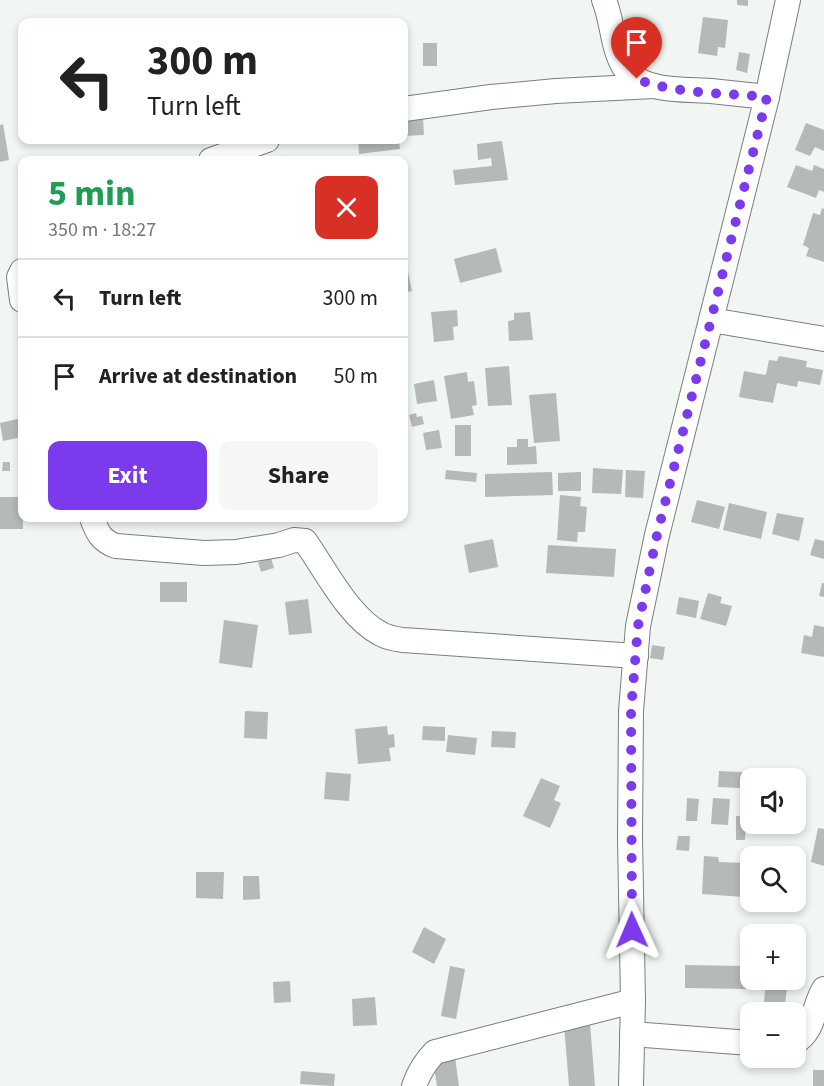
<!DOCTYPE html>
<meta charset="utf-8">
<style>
body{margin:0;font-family:"Source Sans 3",sans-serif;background:#f6f6f6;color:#222;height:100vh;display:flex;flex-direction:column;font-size:22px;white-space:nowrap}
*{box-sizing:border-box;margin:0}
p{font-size:20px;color:#767676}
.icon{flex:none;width:33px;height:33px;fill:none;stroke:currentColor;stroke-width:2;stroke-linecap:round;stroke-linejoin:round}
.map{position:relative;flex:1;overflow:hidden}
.panel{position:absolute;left:18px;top:156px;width:390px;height:366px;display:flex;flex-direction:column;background:#fff;border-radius:12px;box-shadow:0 3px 9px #0003}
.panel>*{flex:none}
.hud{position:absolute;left:18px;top:18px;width:390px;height:126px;border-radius:12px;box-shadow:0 3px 9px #0003;background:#fff;color:#222;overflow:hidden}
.buttons{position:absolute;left:740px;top:768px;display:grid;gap:12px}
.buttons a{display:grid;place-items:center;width:66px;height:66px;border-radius:12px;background:#fff;box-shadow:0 3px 9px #0003;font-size:30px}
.pin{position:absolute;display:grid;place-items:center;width:51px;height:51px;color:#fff;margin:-62px -26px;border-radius:50% 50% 50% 0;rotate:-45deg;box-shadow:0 0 6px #0007}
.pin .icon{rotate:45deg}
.me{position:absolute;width:66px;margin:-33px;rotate:359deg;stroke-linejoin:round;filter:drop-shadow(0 0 4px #0008)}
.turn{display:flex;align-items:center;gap:21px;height:126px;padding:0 30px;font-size:27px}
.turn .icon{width:78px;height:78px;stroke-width:2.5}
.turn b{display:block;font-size:42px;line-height:51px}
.round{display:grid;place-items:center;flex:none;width:63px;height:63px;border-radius:12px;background:#f6f6f6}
.head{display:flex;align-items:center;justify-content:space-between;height:102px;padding:0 30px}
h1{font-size:36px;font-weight:700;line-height:45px;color:#1e9e55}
.cta{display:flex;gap:12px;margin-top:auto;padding:12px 30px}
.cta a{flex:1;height:69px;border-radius:12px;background:#7c3aed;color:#fff;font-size:24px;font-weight:700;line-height:69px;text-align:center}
.cta a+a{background:#f6f6f6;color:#222}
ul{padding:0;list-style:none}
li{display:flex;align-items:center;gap:18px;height:78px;padding:0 30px;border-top:2px solid #e0e0e0}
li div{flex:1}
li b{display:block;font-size:22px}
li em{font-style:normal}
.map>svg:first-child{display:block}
.building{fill:#b6bab6}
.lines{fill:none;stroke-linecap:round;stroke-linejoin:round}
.minor-casing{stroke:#7b7f7b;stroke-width:26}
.minor{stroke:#fff;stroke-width:24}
.route{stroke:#7c3aed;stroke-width:10;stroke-dasharray:0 18}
</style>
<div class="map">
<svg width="824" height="1086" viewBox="0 0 824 1086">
<rect width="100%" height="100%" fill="#f1f6f2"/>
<g class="building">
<polygon points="737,0 748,0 748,6 737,5"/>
<polygon points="703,17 728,20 725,48 718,47 717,56 698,53"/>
<rect x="423" y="43" width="14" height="23"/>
<polygon points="739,52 750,54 747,73 736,70"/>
<polygon points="423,118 424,135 404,136 404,119"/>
<polygon points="806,123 824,130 824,151 815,147 810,156 795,150"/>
<polygon points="3,124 9,160 0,162 0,125"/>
<polygon points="358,140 399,140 400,149 359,154"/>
<polygon points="502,141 508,180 455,185 453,170 492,166 491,158 478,160 477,144"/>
<polygon points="796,165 812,171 814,165 824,169 824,192 819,190 816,198 787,187"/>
<polygon points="822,208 824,209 824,262 806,256 809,248 803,245 813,213 820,215"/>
<polygon points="496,248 502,272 460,283 454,259"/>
<polygon points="407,266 412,291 404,293 404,267"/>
<polygon points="457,310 458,326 453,327 454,340 434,342 431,312"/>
<polygon points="530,312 533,340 509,341 508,321 514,320 514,313"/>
<polygon points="779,356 807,361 806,367 823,370 820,385 798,381 797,387 777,383 773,403 739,397 744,371 766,375 769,360 777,361"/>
<polygon points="509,366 512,405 488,406 485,368"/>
<polygon points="467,372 468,382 474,381 477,405 472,406 474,415 451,419 444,376"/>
<polygon points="434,380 437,401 417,404 414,384"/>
<polygon points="556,393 560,441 534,443 529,395"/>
<polygon points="416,413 417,417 422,416 424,424 412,427 409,415"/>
<polygon points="22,418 22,437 3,441 0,423"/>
<rect x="455" y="425" width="16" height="31"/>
<polygon points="439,430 442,448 426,450 423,433"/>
<polygon points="517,439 528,439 528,447 536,446 537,464 507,465 507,447 517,447"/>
<polygon points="3,462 10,462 10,471 2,471"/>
<polygon points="593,468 623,470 621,494 592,493"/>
<polygon points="446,470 477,473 476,482 445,479"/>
<polygon points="626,470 645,471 643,498 625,497"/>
<polygon points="552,472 553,495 485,497 485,474"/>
<polygon points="581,472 581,491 558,491 558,473"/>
<polygon points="560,495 581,497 580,506 587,507 585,532 578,532 577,542 557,540"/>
<polygon points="0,497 22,497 23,529 0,529"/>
<polygon points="697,500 725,507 719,529 691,522"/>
<polygon points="729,503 767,512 761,539 723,530"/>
<polygon points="777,513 804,518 799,541 772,534"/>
<polygon points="493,539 498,567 469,573 464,545"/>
<polygon points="815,539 824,541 824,559 810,555"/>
<polygon points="548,545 616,549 614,577 546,573"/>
<polygon points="271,558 274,568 261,572 258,562"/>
<rect x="160" y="582" width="27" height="20"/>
<polygon points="822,583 824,583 824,597 819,596"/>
<polygon points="708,593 722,597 720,603 732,606 726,626 700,619"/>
<polygon points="679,597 699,601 696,618 676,614"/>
<polygon points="308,599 312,633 289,635 285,602"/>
<polygon points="224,620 258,625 252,668 219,663"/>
<polygon points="814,625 824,627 824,657 801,653 804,635 812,637"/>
<polygon points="652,645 665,647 663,660 650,658"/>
<polygon points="245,711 268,712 267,739 244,738"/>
<polygon points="387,726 388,735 394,734 395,747 389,748 391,761 358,764 355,729"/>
<polygon points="423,726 445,727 445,741 422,740"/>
<polygon points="492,731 516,732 515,748 491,747"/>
<polygon points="448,735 477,738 475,755 446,752"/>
<polygon points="719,771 742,772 741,788 718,787"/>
<polygon points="326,772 351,774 349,801 324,799"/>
<polygon points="541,778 560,786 554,800 561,803 550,828 523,816"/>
<polygon points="687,798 699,799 697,821 686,821"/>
<polygon points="713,798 730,799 728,825 711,824"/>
<polygon points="736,816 746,816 745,840 736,840"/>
<polygon points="818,828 824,829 824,866 811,862"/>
<polygon points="678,836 690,836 689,851 676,850"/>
<polygon points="704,856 718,857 719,862 746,863 744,897 702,894"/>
<polygon points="196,872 224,872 223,899 196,898"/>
<polygon points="243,876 259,876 260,899 243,900"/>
<polygon points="424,927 446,939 434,964 412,952"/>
<polygon points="685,965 746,966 746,989 685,988"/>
<polygon points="450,966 465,969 456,1019 441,1016"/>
<polygon points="766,980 788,980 784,1012 763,1012"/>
<polygon points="290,981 291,1002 274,1003 273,982"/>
<polygon points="375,997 377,1025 353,1026 352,999"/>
<polygon points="590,1023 595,1086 569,1086 564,1025"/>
<polygon points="455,1057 459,1086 437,1086 433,1060"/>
<rect x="813" y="1070" width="11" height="16"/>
<polygon points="301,1071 335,1074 334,1086 300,1084"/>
</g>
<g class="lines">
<g class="minor-casing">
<g id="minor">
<path d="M604,0c9,22 8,47 20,67 17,26 60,22 87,24 19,2 37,4 56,6"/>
<polyline points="404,109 491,97 556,91 654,86"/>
<polyline points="211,160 267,140"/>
<polyline points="22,271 19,277 22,300"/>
<polyline points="711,320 824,339"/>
<path d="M92,518c5,14 9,23 24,28l88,7 32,-1 43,-7 15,-5 11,1c20,28 44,77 76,93 7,4 15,5 22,6l233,16"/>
<polyline points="632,1034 750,1043"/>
<path d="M795,1042c20,-11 18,-36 29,-53"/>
<path d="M414,1086c5,-14 11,-24 21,-34l198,-51"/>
<polyline points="631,1086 633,1001 630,837 631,711 638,626 657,535 767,97 788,0"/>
</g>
</g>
<use href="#minor" class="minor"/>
</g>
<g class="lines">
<path class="route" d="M632,930l-1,-219 7,-85 19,-91 110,-438c-41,-4 -93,-3 -130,-18"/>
</g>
</svg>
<div class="buttons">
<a><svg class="icon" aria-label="sound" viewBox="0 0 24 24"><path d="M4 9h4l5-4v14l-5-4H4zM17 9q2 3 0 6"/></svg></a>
<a><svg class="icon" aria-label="search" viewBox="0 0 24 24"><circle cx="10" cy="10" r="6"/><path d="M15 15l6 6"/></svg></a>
<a>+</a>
<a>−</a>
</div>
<div class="pin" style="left:637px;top:79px;background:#d93025"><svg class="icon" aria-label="arrive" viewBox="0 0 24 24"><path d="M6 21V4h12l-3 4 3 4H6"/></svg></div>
<svg class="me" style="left:632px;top:930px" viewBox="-20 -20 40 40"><path d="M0-17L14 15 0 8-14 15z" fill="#7c3aed" stroke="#fff" stroke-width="4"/></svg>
<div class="hud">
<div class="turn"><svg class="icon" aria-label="left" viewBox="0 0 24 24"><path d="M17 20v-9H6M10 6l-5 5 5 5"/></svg><div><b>300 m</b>Turn left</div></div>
</div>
<section class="panel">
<div class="head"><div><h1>5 min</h1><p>350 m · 18:27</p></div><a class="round" style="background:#d93025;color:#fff"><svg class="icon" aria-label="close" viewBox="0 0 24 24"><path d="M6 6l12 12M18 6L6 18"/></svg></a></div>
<ul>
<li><svg class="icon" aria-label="left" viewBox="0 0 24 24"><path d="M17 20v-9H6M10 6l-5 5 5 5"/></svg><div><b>Turn left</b></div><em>300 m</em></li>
<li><svg class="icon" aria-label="arrive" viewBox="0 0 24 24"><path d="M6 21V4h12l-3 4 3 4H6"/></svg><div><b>Arrive at destination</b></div><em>50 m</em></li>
</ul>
<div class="cta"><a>Exit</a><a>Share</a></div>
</section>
</div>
